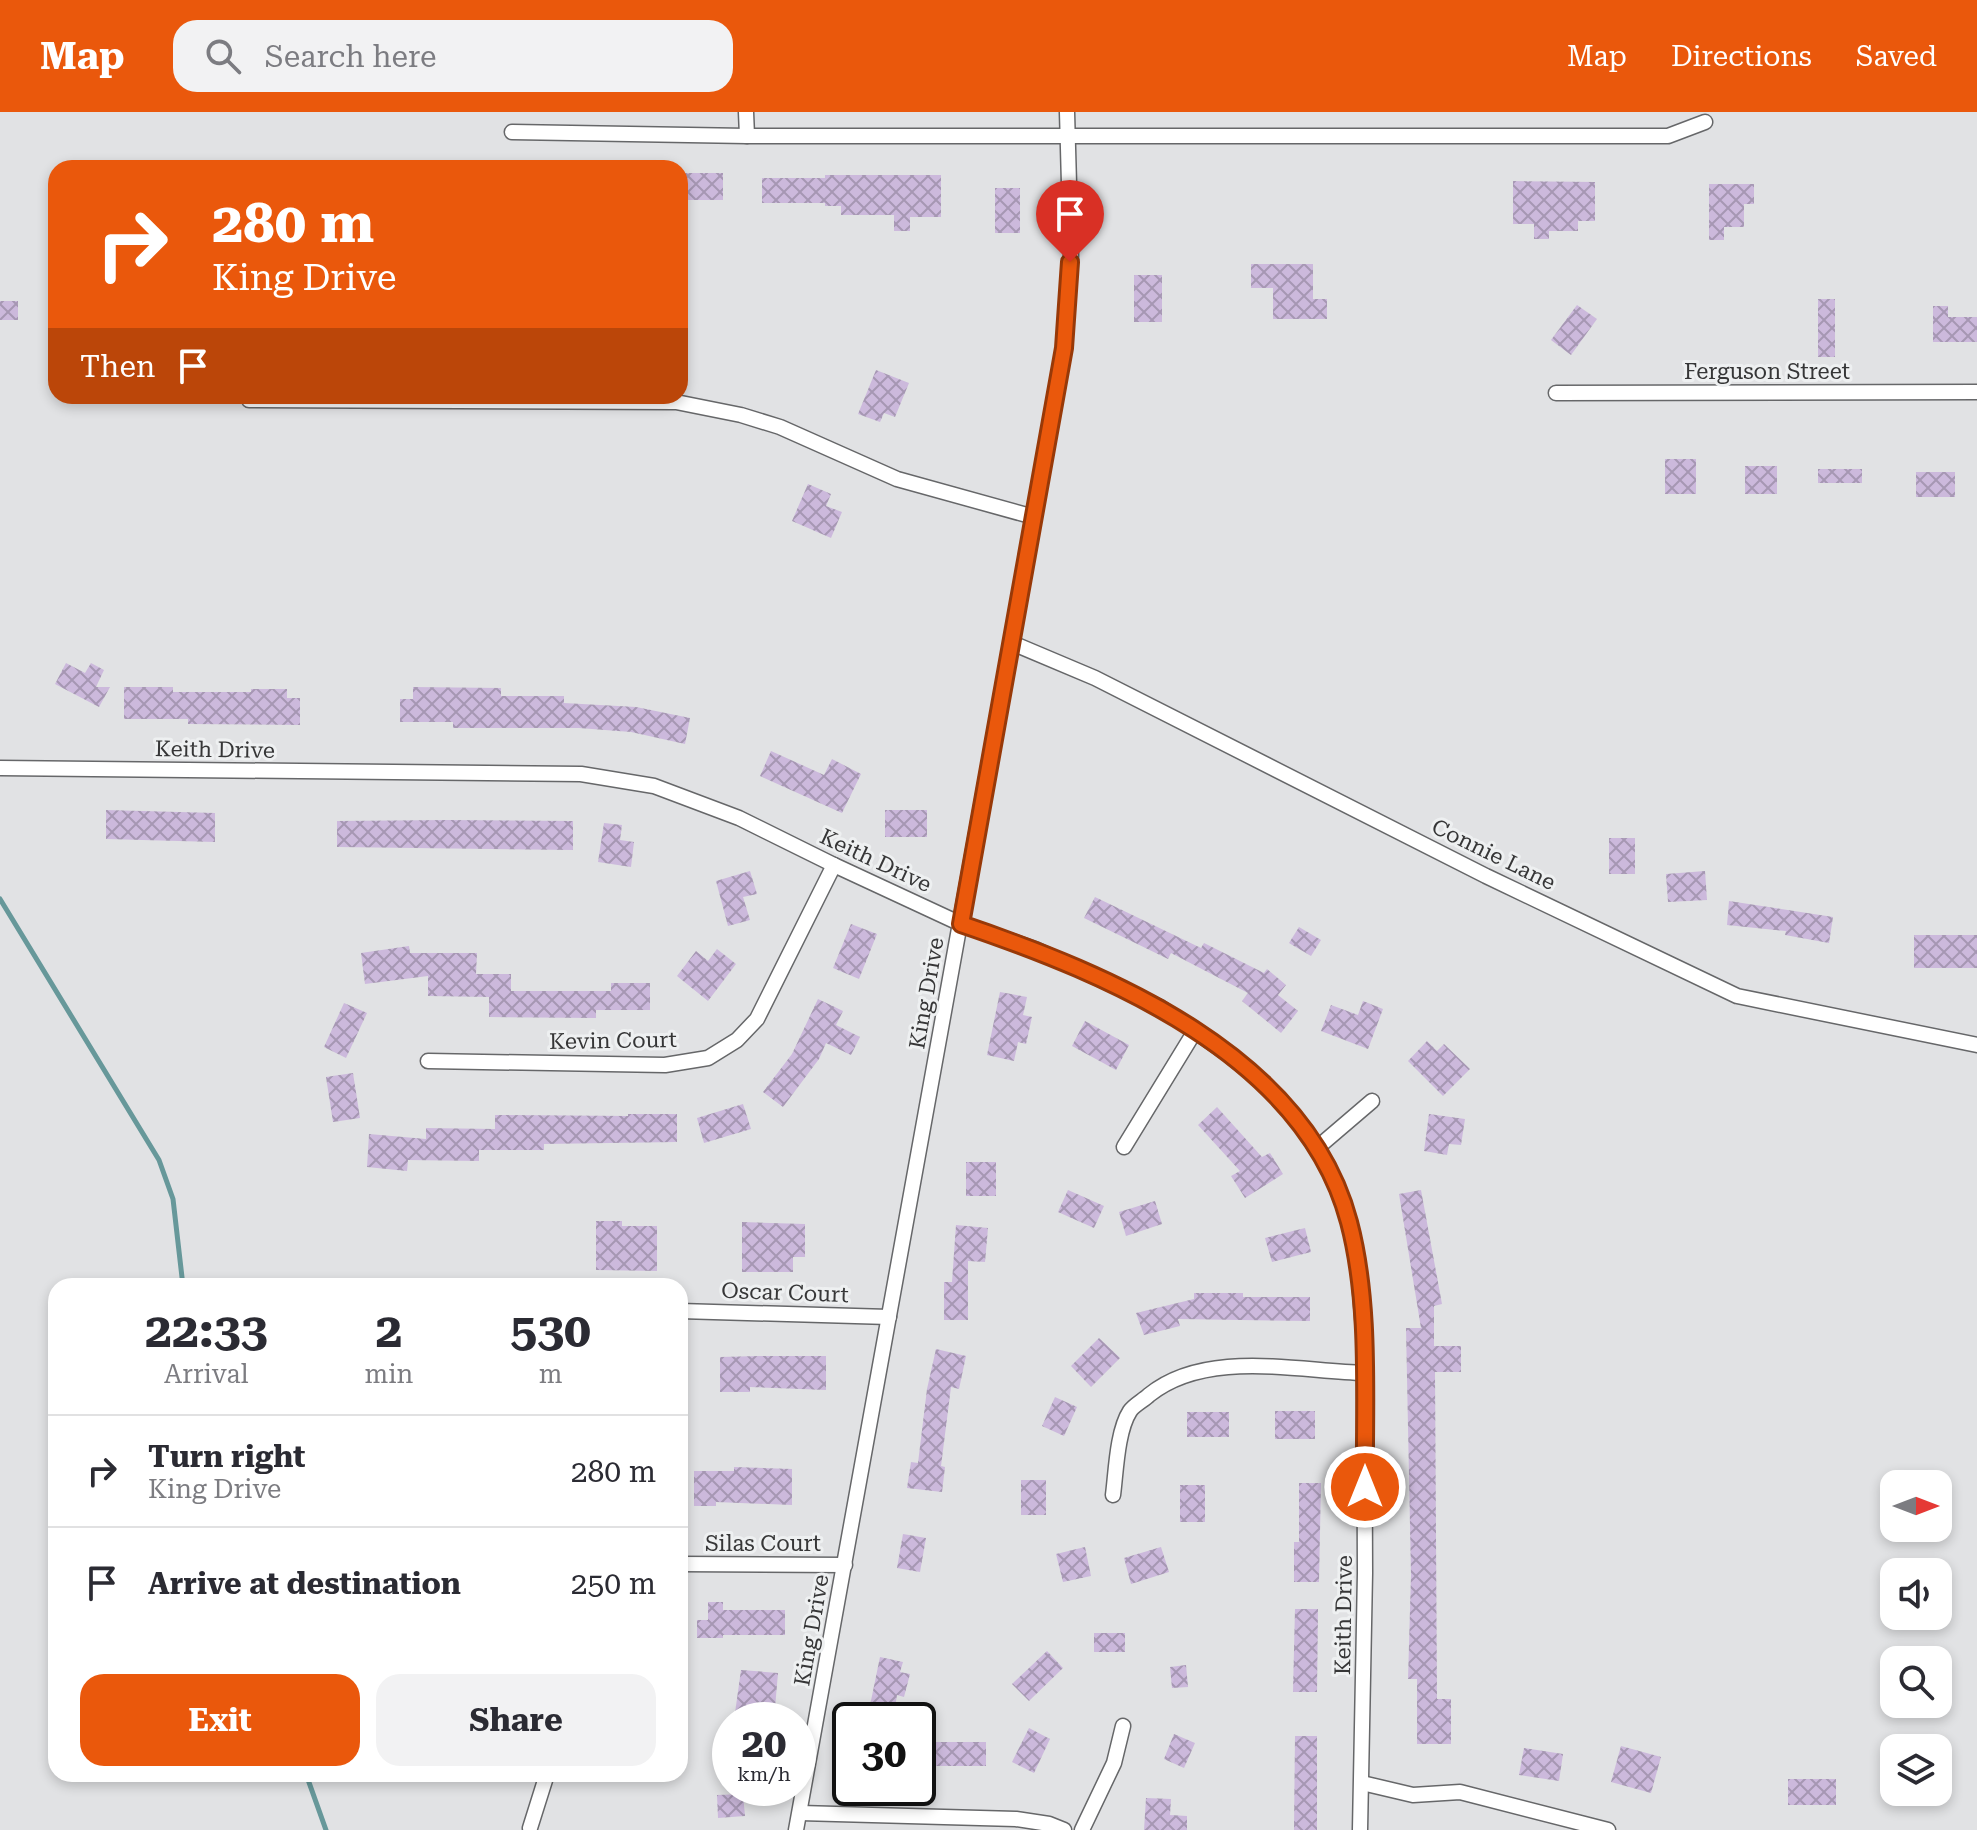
<!DOCTYPE html>
<style>
body{margin:0;font-family:"Roboto Serif",serif;background:#f2f2f3;color:#2b2b33;height:100vh;display:flex;flex-direction:column;font-size:30px;white-space:nowrap}
*{box-sizing:border-box;margin:0}
p{font-size:26px;color:#7c7c81}
.icon{flex:none;width:44px;height:44px;fill:none;stroke:currentColor;stroke-width:2;stroke-linecap:round;stroke-linejoin:round}
.map{position:relative;flex:1;overflow:hidden}
.drawer{position:absolute;left:48px;top:1166px;width:640px;height:504px;display:flex;flex-direction:column;background:#fff;border-radius:24px;box-shadow:0 4px 12px #0003}
.drawer>*{flex:none}
.guide{position:absolute;left:48px;top:48px;width:640px;height:244px;border-radius:24px;box-shadow:0 4px 12px #0003;background:#ea580c;color:#fff;overflow:hidden}
.needle{width:52px;rotate:90deg}
.fabs{position:absolute;left:1880px;top:1358px;display:grid;gap:16px}
.fabs a{display:grid;place-items:center;width:72px;height:72px;border-radius:16px;background:#fff;box-shadow:0 4px 12px #0003;font-size:40px}
.speed{position:absolute;left:712px;top:1590px;display:flex;gap:16px;font-size:40px;font-weight:700;text-align:center}
.speed>*{display:grid;place-content:center;width:104px;height:104px;border-radius:50%;background:#fff;box-shadow:0 4px 12px #0003;line-height:1}
.speed small{font-size:20px;font-weight:400}
.speed .limit{border:4px solid #111;border-radius:12px;background:#fff;color:#111}
.pin{position:absolute;display:grid;place-items:center;width:68px;height:68px;color:#fff;margin:-82px -34px;border-radius:50% 50% 50% 0;rotate:-45deg;box-shadow:0 0 8px #0007}
.pin .icon{rotate:45deg}
.me{position:absolute;width:88px;margin:-44px;rotate:0deg;stroke-linejoin:round;filter:drop-shadow(0 0 6px #0008)}
.turn{display:flex;align-items:center;gap:28px;height:168px;padding:0 32px;font-size:36px}
.turn .icon{width:104px;height:104px;stroke-width:2.5}
.turn b{display:block;font-size:56px;line-height:68px}
.then{display:flex;align-items:center;height:76px;padding:0 32px;background:#0003;gap:16px;font-size:30px}
.eta{display:flex;justify-content:space-evenly;align-items:center;height:136px;text-align:center}
.eta b{font-size:48px;font-weight:700;line-height:56px}
.button{display:flex;gap:16px;margin-top:auto;padding:16px 32px}
.button a{flex:1;height:92px;border-radius:24px;background:#ea580c;color:#fff;font-size:32px;font-weight:700;line-height:92px;text-align:center}
.button a+a{background:#f2f2f3;color:#2b2b33}
ul{padding:0;list-style:none}
li{display:flex;align-items:center;gap:24px;height:112px;padding:0 32px;border-top:2px solid #e1e1e2}
li div{flex:1}
li b{display:block;font-size:30px}
li em{font-style:normal}
header{display:flex;align-items:center;gap:48px;box-sizing:border-box;height:112px;padding:0 40px;background:#ea580c;color:#fff}
header strong{font-size:38px}
nav{display:flex;gap:44px;margin-inline-start:auto;font-size:28px}
.search{width:560px;height:72px;background:#f2f2f3;display:flex;align-items:center;gap:20px;box-sizing:border-box;padding:0 28px;border-radius:24px;color:#7c7c81;font-size:30px}
.map>svg:first-child{display:block}
.lines{fill:none;stroke-linecap:round;stroke-linejoin:round}
.stream{stroke:#67989a;stroke-width:5}
.building{fill:url(#building-cross-hatch)}
.minor-casing{stroke:#666769;stroke-width:17}
.minor{stroke:#fff;stroke-width:14}
.route-casing{stroke:#983908;stroke-width:20}
.route{stroke:#ea580c;stroke-width:14}
.labels{text-anchor:middle;stroke-width:6;stroke-linejoin:round;paint-order:stroke}
.street-label{font-size:22px;fill:#363637;stroke:#eef0f1}
</style>
<header>
<strong>Map</strong>
<div class="search"><svg class="icon" aria-label="search" viewBox="0 0 24 24"><circle cx="10" cy="10" r="6"/><path d="M15 15l6 6"/></svg>Search here</div>
<nav><a>Map</a><a>Directions</a><a>Saved</a></nav>
</header>
<div class="map">
<svg width="1977" height="1718" viewBox="0 0 1977 1718">
<defs>
<pattern id="building-cross-hatch" width="8" height="8" patternUnits="userSpaceOnUse" patternTransform="scale(2)"><rect width="8" height="8" fill="#ccb9dc"/><path d="M0 0l8 8M0 8l8-8" fill="none" stroke="#a697b3"/></pattern>
</defs>
<rect width="100%" height="100%" fill="#e1e2e4"/>
<g class="lines">
<g class="stream">
<polyline points="0,787 159,1048 173,1087 183,1174"/>
<polyline points="306,1662 326,1718"/>
</g>
</g>
<g class="building">
<rect x="680" y="61" width="43" height="27"/>
<polygon points="825,63 941,63 941,105 910,105 910,119 894,119 894,103 841,103 841,94 825,94 825,91 762,91 762,66 825,66"/>
<polygon points="1513,69 1595,70 1595,109 1578,109 1578,119 1549,119 1549,127 1534,127 1534,112 1513,112"/>
<polygon points="1709,72 1754,72 1754,92 1744,92 1744,115 1724,115 1724,128 1709,128"/>
<rect x="995" y="76" width="25" height="45"/>
<polygon points="1251,152 1313,152 1313,187 1327,187 1327,207 1273,207 1273,176 1251,176"/>
<rect x="1134" y="163" width="28" height="47"/>
<rect x="1818" y="187" width="17" height="58"/>
<rect x="0" y="189" width="18" height="19"/>
<polygon points="1577,193 1597,207 1571,243 1551,228"/>
<polygon points="1933,194 1948,194 1948,205 1977,205 1977,230 1933,230"/>
<polygon points="876,258 909,271 895,305 884,301 880,310 858,302"/>
<rect x="1665" y="347" width="31" height="35"/>
<rect x="1745" y="354" width="32" height="28"/>
<rect x="1818" y="357" width="44" height="14"/>
<rect x="1916" y="360" width="39" height="25"/>
<polygon points="808,372 831,382 826,394 842,400 831,426 792,409"/>
<polygon points="66,551 85,561 91,551 104,558 96,575 110,575 99,595 55,572"/>
<polygon points="124,575 173,575 173,580 251,580 251,577 287,577 287,586 300,586 300,613 188,612 188,607 124,607"/>
<polygon points="413,575 501,576 501,584 564,584 564,591 636,595 690,606 685,632 631,620 579,616 453,616 453,610 400,610 400,587 413,587"/>
<polygon points="771,639 824,663 832,647 861,662 842,701 760,664"/>
<polygon points="106,698 215,701 215,730 106,727"/>
<rect x="885" y="698" width="42" height="27"/>
<polygon points="448,708 573,709 573,738 337,735 337,709"/>
<polygon points="604,711 622,713 620,728 634,730 631,755 598,750"/>
<rect x="1609" y="726" width="26" height="36"/>
<polygon points="750,759 757,782 743,785 750,808 728,814 716,769"/>
<polygon points="1705,759 1707,788 1668,790 1666,762"/>
<polygon points="1095,785 1201,836 1204,831 1264,861 1267,857 1286,873 1278,883 1298,899 1281,921 1242,889 1248,881 1171,841 1168,847 1084,806"/>
<polygon points="1729,789 1833,805 1829,831 1785,823 1786,819 1727,813"/>
<polygon points="851,812 877,822 859,867 833,856"/>
<polygon points="1299,815 1321,828 1311,844 1289,831"/>
<rect x="1914" y="823" width="63" height="33"/>
<polygon points="409,834 410,841 477,841 476,862 511,862 511,879 611,879 611,871 650,871 650,898 596,898 596,906 489,905 489,885 428,884 428,864 365,872 361,841"/>
<polygon points="717,837 736,852 708,889 677,864 696,839 708,849"/>
<polygon points="1000,880 1027,885 1023,903 1032,905 1026,932 1018,930 1014,949 987,943"/>
<polygon points="818,887 843,899 836,913 860,925 851,943 826,931 819,947 783,995 763,980 792,942"/>
<polygon points="1363,889 1383,897 1368,937 1321,919 1331,893 1358,903"/>
<polygon points="344,891 367,901 346,946 324,935"/>
<polygon points="1085,909 1129,933 1116,958 1072,934"/>
<polygon points="1427,929 1437,939 1444,932 1470,957 1443,984 1408,949"/>
<polygon points="353,961 360,1006 333,1010 326,965"/>
<polygon points="743,992 751,1017 704,1031 697,1006"/>
<polygon points="1217,995 1262,1045 1270,1041 1283,1062 1245,1086 1231,1064 1240,1059 1198,1013"/>
<polygon points="628,1002 677,1002 677,1030 544,1032 544,1038 479,1038 479,1049 408,1048 407,1059 367,1055 369,1022 426,1027 426,1016 495,1017 495,1003 628,1004"/>
<polygon points="1429,1002 1465,1007 1461,1033 1449,1032 1447,1043 1424,1039"/>
<rect x="966" y="1050" width="30" height="34"/>
<polygon points="1068,1078 1104,1094 1094,1116 1058,1100"/>
<polygon points="1421,1078 1442,1192 1434,1194 1434,1234 1461,1234 1461,1260 1435,1260 1437,1587 1451,1587 1451,1632 1417,1632 1417,1567 1408,1567 1411,1463 1406,1216 1421,1216 1399,1082"/>
<polygon points="1155,1089 1162,1112 1126,1124 1119,1100"/>
<polygon points="596,1109 622,1109 622,1114 657,1114 657,1159 596,1158"/>
<polygon points="742,1110 805,1112 805,1145 793,1145 793,1160 742,1160"/>
<polygon points="956,1113 988,1116 985,1150 968,1149 968,1208 944,1208 944,1170 952,1170"/>
<polygon points="1305,1116 1311,1140 1272,1150 1265,1126"/>
<polygon points="1194,1181 1243,1181 1243,1185 1310,1185 1310,1209 1178,1207 1180,1214 1144,1223 1136,1201 1194,1187"/>
<polygon points="1099,1226 1120,1246 1091,1275 1071,1254"/>
<polygon points="936,1237 966,1244 959,1277 951,1275 941,1354 945,1355 942,1380 907,1376 911,1350 918,1351 927,1277"/>
<polygon points="759,1244 826,1244 826,1278 750,1275 750,1280 720,1280 720,1245"/>
<polygon points="1055,1285 1077,1295 1064,1324 1042,1314"/>
<rect x="1275" y="1299" width="40" height="28"/>
<rect x="1187" y="1300" width="42" height="25"/>
<polygon points="734,1355 792,1357 792,1393 716,1390 716,1394 694,1394 694,1359 734,1359"/>
<rect x="1021" y="1368" width="25" height="35"/>
<polygon points="1299,1371 1321,1371 1319,1470 1294,1470 1294,1430 1299,1430"/>
<rect x="1180" y="1373" width="25" height="37"/>
<polygon points="903,1422 926,1426 920,1460 897,1456"/>
<polygon points="1085,1435 1091,1464 1063,1470 1056,1442"/>
<polygon points="1161,1435 1169,1460 1131,1472 1124,1446"/>
<polygon points="708,1490 723,1490 723,1498 785,1498 785,1523 723,1523 723,1526 697,1526 697,1508 708,1508"/>
<polygon points="1295,1497 1318,1497 1317,1580 1293,1580"/>
<rect x="1094" y="1521" width="31" height="19"/>
<polygon points="1047,1539 1063,1556 1029,1589 1012,1572"/>
<polygon points="880,1545 903,1550 900,1560 910,1562 904,1585 897,1583 893,1608 867,1608"/>
<polygon points="1186,1553 1188,1575 1172,1576 1170,1555"/>
<polygon points="741,1558 778,1561 774,1608 734,1608"/>
<polygon points="1029,1616 1050,1627 1034,1661 1012,1650"/>
<polygon points="1174,1622 1195,1631 1184,1656 1164,1647"/>
<polygon points="1295,1624 1317,1624 1317,1718 1294,1718"/>
<rect x="935" y="1630" width="51" height="24"/>
<polygon points="1621,1634 1661,1645 1651,1681 1611,1670"/>
<polygon points="1524,1636 1563,1642 1559,1669 1519,1663"/>
<rect x="1788" y="1667" width="48" height="26"/>
<polygon points="743,1682 745,1704 718,1706 717,1683"/>
<polygon points="1146,1686 1171,1687 1170,1703 1187,1704 1187,1718 1144,1718"/>
</g>
<g class="lines">
<g class="minor-casing">
<g id="minor">
<polyline points="746,0 747,24"/>
<polyline points="512,20 747,24 1668,24 1705,10"/>
<polyline points="1556,281 1977,280"/>
<polyline points="249,288 676,290 741,303 780,315 897,367 1034,405"/>
<polyline points="1012,531 1095,566 1486,764 1737,884 1977,933"/>
<polyline points="0,656 581,662 654,674 739,706 834,753 961,812 1035,837 1160,895 1226,941 1262,970 1299,1010 1329,1057 1349,1108 1358,1154 1364,1228 1365,1461 1360,1718"/>
<polyline points="428,949 665,953 708,946 737,928 757,907 834,753"/>
<polyline points="1124,1035 1195,919"/>
<polyline points="1317,1036 1372,989"/>
<polyline points="680,1199 889,1205"/>
<path d="M1113,1383c3,-23 4,-64 17,-84 4,-6 14,-11 19,-16 57,-46 147,-24 215,-22"/>
<polyline points="680,1452 845,1453"/>
<polyline points="1362,1671 1413,1683 1460,1680 1608,1718"/>
<polyline points="800,1701 1016,1707 1049,1712 1064,1718"/>
<polyline points="530,1716 547,1662"/>
<polyline points="796,1718 1064,236 1071,144 1067,0"/>
<polyline points="1082,1718 1114,1651 1123,1614"/>
</g>
</g>
<use href="#minor" class="minor"/>
</g>
<g class="lines">
<g class="route-casing">
<path id="route" d="M1070,150l-6,86 -103,576c147,50 344,131 388,298 22,83 15,180 16,265"/>
</g>
<use href="#route" class="route"/>
</g>
<g class="labels">
<g class="street-label">
<text x="1767" y="267">Ferguson Street</text>
<text transform="translate(215 637) rotate(1)" y="8">Keith Drive</text>
<text transform="translate(1494 742) rotate(26)" y="8">Connie Lane</text>
<text transform="translate(876 748) rotate(25)" y="8">Keith Drive</text>
<text transform="translate(926 881) rotate(-80)" y="8">King Drive</text>
<text transform="translate(613 928) rotate(-1)" y="8">Kevin Court</text>
<text transform="translate(785 1180) rotate(2)" y="8">Oscar Court</text>
<text x="763" y="1439">Silas Court</text>
<text transform="translate(1343 1503) rotate(-89)" y="8">Keith Drive</text>
<text transform="translate(811 1518) rotate(-80)" y="8">King Drive</text>
</g>
</g>
</svg>
<div class="fabs">
<a><svg class="needle" viewBox="-14 -14 28 28"><path d="M0-13l5 13h-10z" fill="#e53935"/><path d="M0 13l5-13h-10z" fill="#7c7c81"/></svg></a>
<a><svg class="icon" aria-label="sound" viewBox="0 0 24 24"><path d="M4 9h4l5-4v14l-5-4H4zM17 9q2 3 0 6"/></svg></a>
<a><svg class="icon" aria-label="search" viewBox="0 0 24 24"><circle cx="10" cy="10" r="6"/><path d="M15 15l6 6"/></svg></a>
<a><svg class="icon" aria-label="layers" viewBox="0 0 24 24"><path d="M12 4l9 5-9 5-9-5zM3 14l9 5 9-5"/></svg></a>
</div>
<div class="speed"><div>20<small>km/h</small></div><div class="limit">30</div></div>
<div class="pin" style="left:1070px;top:150px;background:#d93025"><svg class="icon" aria-label="arrive" viewBox="0 0 24 24"><path d="M6 21V4h12l-3 4 3 4H6"/></svg></div>
<svg class="me" style="left:1365px;top:1375px" viewBox="-20 -20 40 40"><circle r="17" fill="#ea580c" stroke="#fff" stroke-width="3"/><path d="M0-11L8 9 0 5-8 9z" fill="#fff"/></svg>
<div class="guide">
<div class="turn"><svg class="icon" aria-label="right" viewBox="0 0 24 24"><path d="M7 20v-9h11M14 6l5 5-5 5"/></svg><div><b>280 m</b>King Drive</div></div>
<div class="then">Then<svg class="icon" aria-label="arrive" viewBox="0 0 24 24"><path d="M6 21V4h12l-3 4 3 4H6"/></svg></div>
</div>
<section class="drawer">
<div class="eta">
<div><b>22:33</b><p>Arrival</p></div>
<div><b>2</b><p>min</p></div>
<div><b>530</b><p>m</p></div>
</div>
<ul>
<li><svg class="icon" aria-label="right" viewBox="0 0 24 24"><path d="M7 20v-9h11M14 6l5 5-5 5"/></svg><div><b>Turn right</b><p>King Drive</p></div><em>280 m</em></li>
<li><svg class="icon" aria-label="arrive" viewBox="0 0 24 24"><path d="M6 21V4h12l-3 4 3 4H6"/></svg><div><b>Arrive at destination</b></div><em>250 m</em></li>
</ul>
<div class="button"><a>Exit</a><a>Share</a></div>
</section>
</div>
